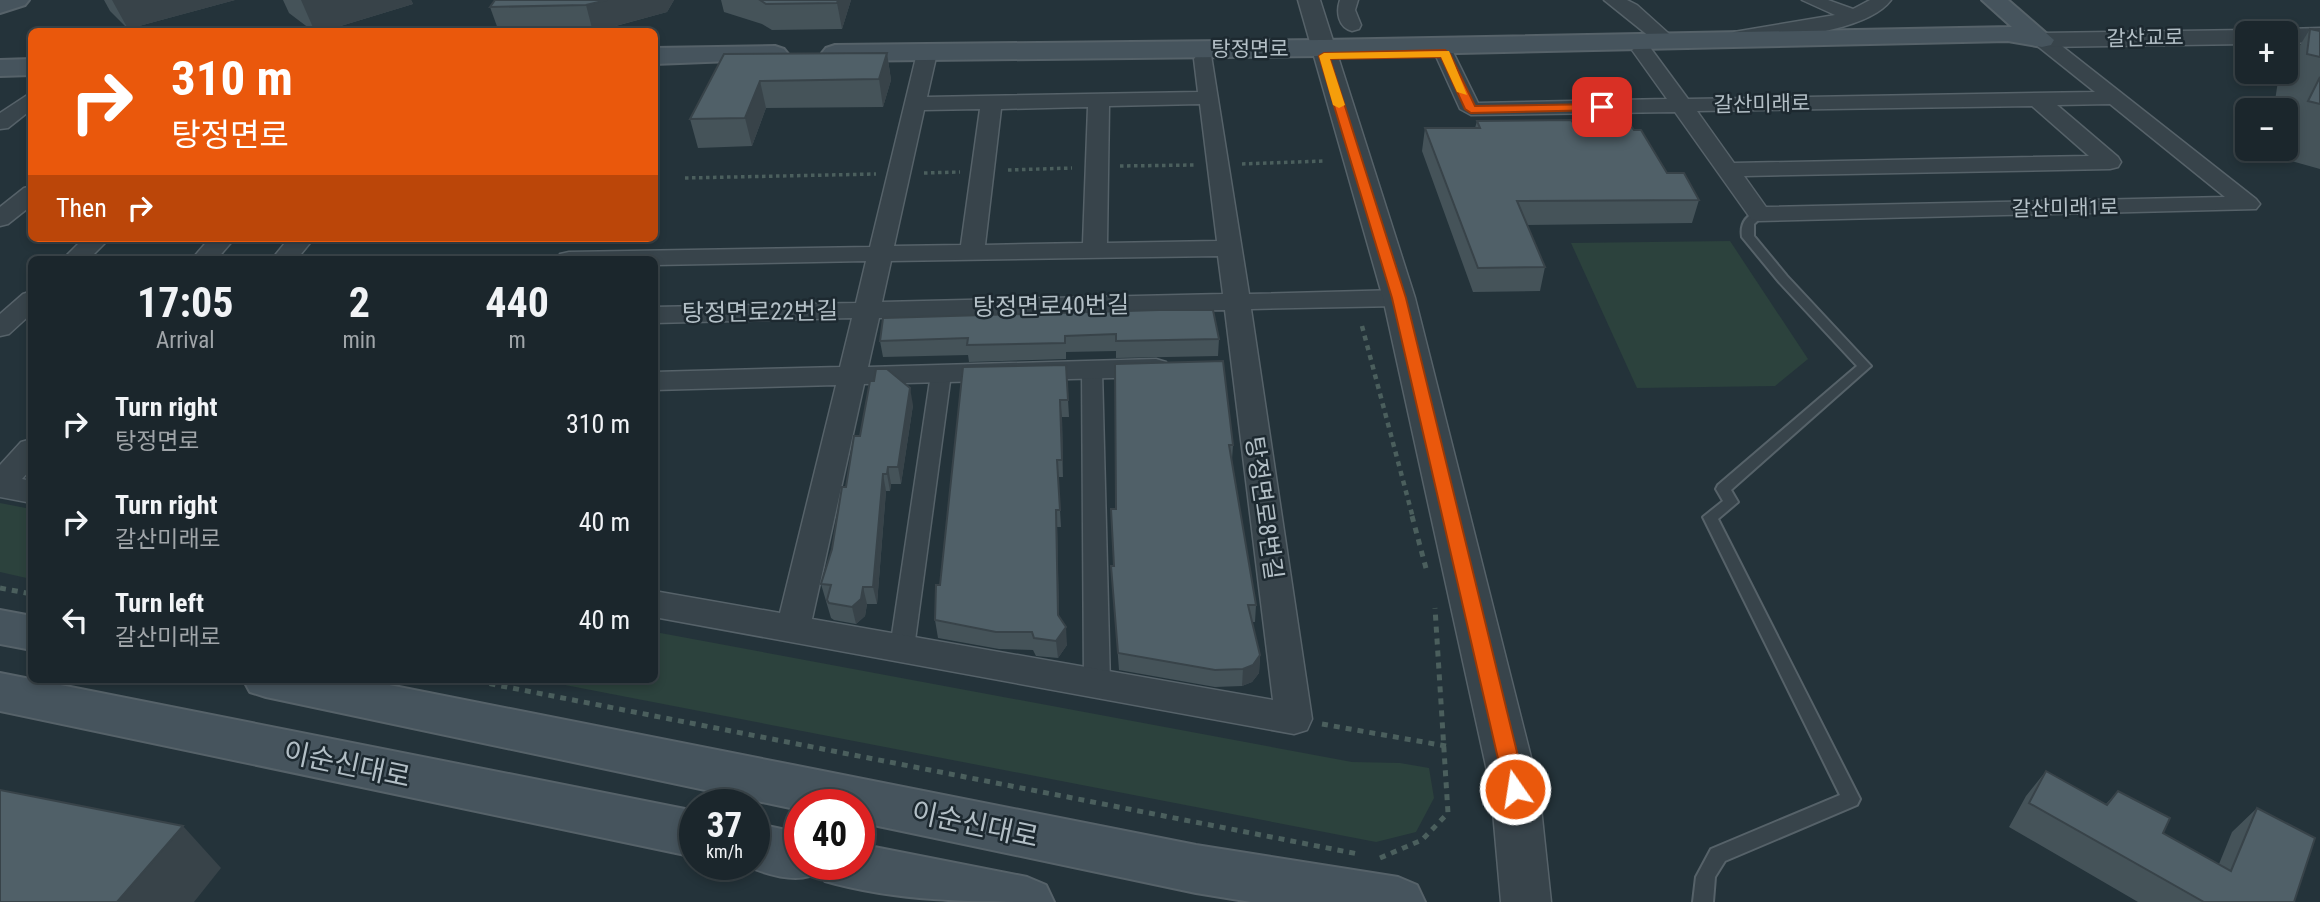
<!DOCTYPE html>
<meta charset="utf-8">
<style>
body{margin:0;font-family:"Roboto Condensed","Noto Sans KR",sans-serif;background:#242e34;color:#f1f3f6;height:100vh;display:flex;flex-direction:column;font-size:26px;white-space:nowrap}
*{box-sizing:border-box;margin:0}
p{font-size:23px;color:#a0a5a9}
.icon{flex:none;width:38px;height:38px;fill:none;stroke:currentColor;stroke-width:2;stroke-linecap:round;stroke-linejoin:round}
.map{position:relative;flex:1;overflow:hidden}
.details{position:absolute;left:28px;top:256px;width:630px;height:427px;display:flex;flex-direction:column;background:#1b262c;border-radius:10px;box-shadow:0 4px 10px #0003,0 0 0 2px #394348}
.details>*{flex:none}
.guide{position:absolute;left:28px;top:28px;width:630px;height:214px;border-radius:10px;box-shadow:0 4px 10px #0003,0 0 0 2px #394348;background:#ea580c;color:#fff;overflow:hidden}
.fabs{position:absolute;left:2235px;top:21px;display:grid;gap:14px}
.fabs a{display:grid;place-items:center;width:63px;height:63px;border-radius:10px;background:#1b262c;box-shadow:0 4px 10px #0003,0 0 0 2px #394348;font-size:35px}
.speed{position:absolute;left:679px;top:789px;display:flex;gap:14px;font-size:35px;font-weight:700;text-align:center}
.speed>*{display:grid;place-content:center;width:91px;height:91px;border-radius:50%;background:#1b262c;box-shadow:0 4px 10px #0003,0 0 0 2px #394348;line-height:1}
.speed small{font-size:18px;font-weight:400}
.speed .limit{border:10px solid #d22;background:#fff;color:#111}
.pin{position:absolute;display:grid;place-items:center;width:60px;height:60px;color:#fff;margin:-30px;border-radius:14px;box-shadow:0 4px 10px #0006}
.me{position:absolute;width:77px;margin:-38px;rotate:347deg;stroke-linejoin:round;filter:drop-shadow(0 0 5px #0008)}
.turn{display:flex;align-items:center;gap:24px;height:147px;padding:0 28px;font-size:32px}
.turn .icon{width:91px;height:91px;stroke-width:2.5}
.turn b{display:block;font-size:49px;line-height:60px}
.then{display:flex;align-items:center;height:66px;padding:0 28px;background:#0003;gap:14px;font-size:26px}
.eta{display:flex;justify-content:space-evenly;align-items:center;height:119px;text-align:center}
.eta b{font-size:42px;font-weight:700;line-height:49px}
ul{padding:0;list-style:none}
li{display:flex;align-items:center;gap:21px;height:98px;padding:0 28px}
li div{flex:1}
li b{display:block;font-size:26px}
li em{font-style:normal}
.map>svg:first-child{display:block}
.green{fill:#2c423d}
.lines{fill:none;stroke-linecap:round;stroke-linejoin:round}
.service-casing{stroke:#566269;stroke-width:4}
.pedestrian-casing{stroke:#566269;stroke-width:3}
.minor-casing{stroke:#566269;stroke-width:3}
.tertiary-casing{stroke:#566269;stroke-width:3}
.secondary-casing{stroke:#566269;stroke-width:4}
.path-far2{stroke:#4b5f5d;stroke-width:3.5;stroke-dasharray:3.5 3.5;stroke-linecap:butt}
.path-far1{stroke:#4b5f5d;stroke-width:4.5;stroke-dasharray:5 5;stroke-linecap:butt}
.path{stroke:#4b5f5d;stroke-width:5;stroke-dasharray:6 6;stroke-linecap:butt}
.service{fill:#38444b;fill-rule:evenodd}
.pedestrian{fill:#38444b;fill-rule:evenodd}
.minor{fill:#38444b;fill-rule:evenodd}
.tertiary{fill:#38444b;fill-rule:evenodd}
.secondary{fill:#46545d;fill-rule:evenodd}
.wall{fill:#455359}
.shaded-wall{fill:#384349}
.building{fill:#506068;stroke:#384349;stroke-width:2}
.route{fill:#ea580c;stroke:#983908;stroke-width:2}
.slow{fill:#f59e0b}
.labels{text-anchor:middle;stroke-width:5;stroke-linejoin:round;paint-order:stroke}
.far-street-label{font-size:21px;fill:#b3bfc6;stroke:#1d2930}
.street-label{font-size:24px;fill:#b3bfc6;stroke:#1d2930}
.near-street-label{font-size:28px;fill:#b3bfc6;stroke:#1d2930}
</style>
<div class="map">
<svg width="2320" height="902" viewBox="0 0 2320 902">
<rect width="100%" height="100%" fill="#24333a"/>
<g class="green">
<polygon points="1730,241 1808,359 1775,386 1637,388 1571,243"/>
<polygon points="0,503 31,509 31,579 0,572"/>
<polygon points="655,632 1352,762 1400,763 1429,768 1434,798 1416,832 1376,842 534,679 654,679"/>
</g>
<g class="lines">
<g class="service-casing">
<path id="service" d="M1759,211l6,3 -11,10v12l33,40 84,90 -140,124 7,12 -20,17 142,280 -3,6 -132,56 -10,16 -2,25h-20l3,-25 15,-28 129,-54 -137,-278 20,-16 -7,-12 2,-4 139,-119 -78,-84 -37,-45c-2,-13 4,-22 17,-26z"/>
</g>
<g class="pedestrian-casing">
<g id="pedestrian">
<polygon points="1092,364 1102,370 1110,684 1106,691 1097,694 1088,691 1084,684 1082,370"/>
<polygon points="941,368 951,374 914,648 911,655 902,658 893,655 890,648 931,374"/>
</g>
</g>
<g class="minor-casing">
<g id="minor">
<path d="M1340,0h18l-3,10 6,15 -2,4 -7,2c-14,-4 -16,-19 -12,-31z"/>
<polygon points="1604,0 1627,0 1637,5 1677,41 1667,47 1660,45"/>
<path d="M1802,0h26l25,9 17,-9h21c-26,34 -117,38 -157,44l-10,-6 10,-6 101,-17z"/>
<path d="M2042,34l7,2 207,163 4,5 -4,5 -497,12 -8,-2 -76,-107 -204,3 -11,-6 -25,-55 3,-4h14l26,53 189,-4 -35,-49 10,-6 7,2 39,53 407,-7 -60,-48 -3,-4 3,-4zM2110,104l115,93 -459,10 -22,-31 366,-7 8,-2 3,-5 -3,-5 -61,-52zM2032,106l57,50 -355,7 -37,-52z"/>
<path d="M927,47l10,6 -10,44 271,-5 -4,-33 3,-4h14l38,239 150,-4 9,3 4,5 -4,5 -9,3 -148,3 61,410 -5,11 -13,4 -640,-117v-26l126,22 56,-228 -182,5v-18l186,-5 12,-49 -198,5v-16l202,-4 10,-42 -212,4v-6h-97l3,-5 9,-2 301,-5 47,-194zM1200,104l17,137 -110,2 2,-137zM1088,107l-5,136 -98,2 16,-136zM980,109l-19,136 -67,1 30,-136zM1218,256l5,38 -341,8 9,-41zM1225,310l48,390 -461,-81 52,-235 292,-7 10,-3 4,-6 -4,-6 -10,-3 -288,8 11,-49z"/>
<polygon points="32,92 32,109 8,128 0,129 0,113"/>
<polygon points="32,186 32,205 8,224 0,226 0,207 24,188"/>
<polygon points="84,238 110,238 89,259 63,259"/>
<polygon points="210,238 235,238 217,259 192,259"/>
<polygon points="289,238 314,238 297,259 272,259"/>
<polygon points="32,291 32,313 9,334 0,336 0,314 23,294"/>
<polygon points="32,439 32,468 22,479 32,481 32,503 0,497 0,465 21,442"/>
</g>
</g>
<g class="tertiary-casing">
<g id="tertiary">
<polygon points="1298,0 1320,0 1415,298 1539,789 1551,902 1501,902 1491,789 1383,298"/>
<polygon points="2320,28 2320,42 2286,43 2286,33 2276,33 2286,29"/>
<polygon points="2247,30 2256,33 2247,33 2247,44 2042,47 2034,45 2030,40 2034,35 2042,33"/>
</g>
</g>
<g class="secondary-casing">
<g id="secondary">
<polygon points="0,0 29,0 25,5 0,13"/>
<polygon points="1982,0 2008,0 2054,40 2051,45 2042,47 2008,41 1322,56 835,61 826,58 822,53 826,48 835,45 1322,40 2012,27"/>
<polygon points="775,46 784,49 788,54 784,59 654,64 654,48"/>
<polygon points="32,59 32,75 0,76 0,60"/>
<polygon points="0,610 32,616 32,650 0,644"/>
<polygon points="0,673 695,811 695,857 0,711"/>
<polygon points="243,679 359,679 1196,845 1398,877 1417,885 1425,902 1251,902 1196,893 859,822 859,805 800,805 800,810 266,697 250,692"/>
<path d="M754,823l46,10v31h59v-20l168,33 19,8 8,17c-78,0 -156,0 -229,-21l-5,-11c-19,17 -57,3 -78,-6h12z"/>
</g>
</g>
<g class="path-far2">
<polyline points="1242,164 1323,161"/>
<polyline points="1120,166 1195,165"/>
<polyline points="1008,170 1072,168"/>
<polyline points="924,173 960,172"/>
<polyline points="685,178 876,174"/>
</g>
<polyline class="path-far1" points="1362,326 1413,518"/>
<g class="path">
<polyline points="1412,516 1427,572"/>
<polyline points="0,588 32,594"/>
<polyline points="466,679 1358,854"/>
<polyline points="1322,724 1446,746"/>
<polyline points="1380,858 1422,840 1448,813 1435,608"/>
</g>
<use href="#service" class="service"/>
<use href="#pedestrian" class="pedestrian"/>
<use href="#minor" class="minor"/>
<use href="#tertiary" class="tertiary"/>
<use href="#secondary" class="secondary"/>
</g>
<g class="wall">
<polygon points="104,0 235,0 128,29 110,11"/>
<polygon points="283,0 411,0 413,4 321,32 314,32 289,13"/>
<polygon points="674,0 667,12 594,32 499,32 490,7"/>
<polygon points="721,0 851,0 842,29 772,30 762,24 724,12"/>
<polygon points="2310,29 2320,31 2320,169 2273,156 2277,149 2286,149 2286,131 2295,113 2274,107 2278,81 2283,72 2286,72 2286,68"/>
<polygon points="887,53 891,80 883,107 766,108 752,146 698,148 690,119 724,54"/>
<polygon points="1477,121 1574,124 1667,173 1699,200 1692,223 1527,225 1545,267 1540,291 1473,292 1422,151 1425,128 1475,128"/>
<polygon points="883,318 1219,339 1218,356 1116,358 1116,351 1066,352 1066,359 969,362 968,355 883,357 880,341"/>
<polygon points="1115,364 1233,445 1232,460 1256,605 1255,622 1252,622 1260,655 1259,673 1252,682 1242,686 1215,687 1119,670 1111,566 1114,566 1116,509"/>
<polygon points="1066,365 1069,417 1062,417 1063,477 1058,477 1061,527 1057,527 1059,616 1067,645 1058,658 1036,656 1033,650 999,649 938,638 935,620 940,585"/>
<polygon points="913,405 901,484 891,484 890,491 886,491 877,604 867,604 865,616 856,624 834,620 831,618 821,584 832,549 846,487 860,436"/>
<polygon points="2046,771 2106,804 2118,791 2163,833 2219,864 2232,832 2257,808 2294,902 2138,902 2009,827 2026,796"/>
</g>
<g class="shaded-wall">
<polygon points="112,0 235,0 128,29"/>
<polygon points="301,0 411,0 413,4 321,32 315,32"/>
<polygon points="607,0 674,0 667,12 593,32 586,5"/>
<polygon points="838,0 851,0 842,29 837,3"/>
<polygon points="887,53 891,80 883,107 879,79"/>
<polygon points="760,81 766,108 752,146 745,118"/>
<polygon points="910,388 913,405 901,484 898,467"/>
<polygon points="1060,400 1062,417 1063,477 1062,460"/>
<polygon points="888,467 891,484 890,491 887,474"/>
<polygon points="883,474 886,491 877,604 873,587"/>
<polygon points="1056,510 1057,527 1059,632 1058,615"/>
<polygon points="863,587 867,604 865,616 856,624 852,607"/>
<polygon points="1066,627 1067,645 1058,658 1056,641"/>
<polygon points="1260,655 1259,673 1252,682 1242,686 1243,669"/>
<polygon points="183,826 221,868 194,902 117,902"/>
</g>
<g class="building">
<polygon points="495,0 607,0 586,5 490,7"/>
<polygon points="760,0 838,0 837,3 766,4"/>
<polygon points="2310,29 2320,31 2320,57 2307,54"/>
<polygon points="887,53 879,79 760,81 745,118 690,119 724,54"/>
<polygon points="2320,77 2320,104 2308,101"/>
<polygon points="1571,120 1574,124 1629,123 1634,130 1641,130 1667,173 1684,173 1699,200 1517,201 1545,267 1478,268 1425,128 1480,128 1477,121"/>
<polygon points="1159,310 1213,310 1219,339 1116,341 1116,334 1065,336 1065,343 967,345 968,338 880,341 883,318"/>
<polygon points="1223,361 1233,445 1229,445 1256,605 1248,605 1260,655 1253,665 1243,669 1215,670 1118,653 1111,566 1114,566 1111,509 1116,509 1115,364"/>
<polygon points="1066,365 1068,400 1060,400 1062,460 1057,460 1060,510 1056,510 1058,615 1066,627 1056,641 1034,638 1032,632 996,632 935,620 936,585 940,585 963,367"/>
<polygon points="876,369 887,369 910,388 898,467 888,467 887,474 883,474 873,587 863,587 861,599 852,607 829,603 827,600 831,585 821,584 832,549 842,487 846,487 854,436 860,436 870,381 874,381"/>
<polygon points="2046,771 2107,805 2118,791 2170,818 2163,833 2231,871 2257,808 2315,838 2294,902 2204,902 2029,803"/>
<polygon points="0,790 183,826 117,902 0,902"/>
</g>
<polygon class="route" points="1445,50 1450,54 1475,106 1602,104 1608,107 1602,110 1471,113 1465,109 1441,57 1330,59 1406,298 1526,789 1523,796 1515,798 1508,796 1505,789 1392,298 1319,56 1324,53"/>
<polygon class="slow" points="1449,51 1467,95 1457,92 1441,57 1330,59 1345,105 1339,108 1333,105 1319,56 1324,53"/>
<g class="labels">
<g class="far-street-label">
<text transform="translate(2145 38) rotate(-1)" y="7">갈산교로</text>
<text x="1250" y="56">탕정면로</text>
<text transform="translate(1762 104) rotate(-1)" y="7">갈산미래로</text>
<text transform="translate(2065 208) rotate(-1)" y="7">갈산미래1로</text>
</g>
<g class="street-label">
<text transform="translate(1051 306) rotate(-1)" y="8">탕정면로40번길</text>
<text transform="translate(760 312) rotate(-1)" y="8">탕정면로22번길</text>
<text transform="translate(1264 508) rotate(82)" y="8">탕정면로8번길</text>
</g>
<g class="near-street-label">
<text transform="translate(347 764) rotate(12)" y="10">이순신대로</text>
<text transform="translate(975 824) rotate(12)" y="10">이순신대로</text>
</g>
</g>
</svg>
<div class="fabs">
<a>+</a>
<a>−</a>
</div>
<div class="speed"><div>37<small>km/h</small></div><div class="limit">40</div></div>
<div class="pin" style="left:1602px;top:107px;background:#d93025"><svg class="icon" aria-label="arrive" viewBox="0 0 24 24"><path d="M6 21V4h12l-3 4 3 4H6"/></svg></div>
<svg class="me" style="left:1515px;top:789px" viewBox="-20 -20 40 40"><circle r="17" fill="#ea580c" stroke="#fff" stroke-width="3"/><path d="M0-11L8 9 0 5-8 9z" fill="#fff"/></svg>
<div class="guide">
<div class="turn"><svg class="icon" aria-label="right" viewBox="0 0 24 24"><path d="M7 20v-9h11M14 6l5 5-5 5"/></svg><div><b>310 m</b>탕정면로</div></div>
<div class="then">Then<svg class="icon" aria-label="right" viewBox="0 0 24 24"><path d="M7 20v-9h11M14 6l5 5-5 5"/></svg></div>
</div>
<section class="details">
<div class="eta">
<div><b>17:05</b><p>Arrival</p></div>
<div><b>2</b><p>min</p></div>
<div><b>440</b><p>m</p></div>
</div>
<ul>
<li><svg class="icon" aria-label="right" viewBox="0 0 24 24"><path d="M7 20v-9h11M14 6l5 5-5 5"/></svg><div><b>Turn right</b><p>탕정면로</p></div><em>310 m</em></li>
<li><svg class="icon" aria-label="right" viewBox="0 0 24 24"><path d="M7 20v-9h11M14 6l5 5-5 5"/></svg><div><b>Turn right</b><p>갈산미래로</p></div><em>40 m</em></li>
<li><svg class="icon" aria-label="left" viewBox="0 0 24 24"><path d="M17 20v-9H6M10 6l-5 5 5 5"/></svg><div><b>Turn left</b><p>갈산미래로</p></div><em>40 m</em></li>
</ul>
</section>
</div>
